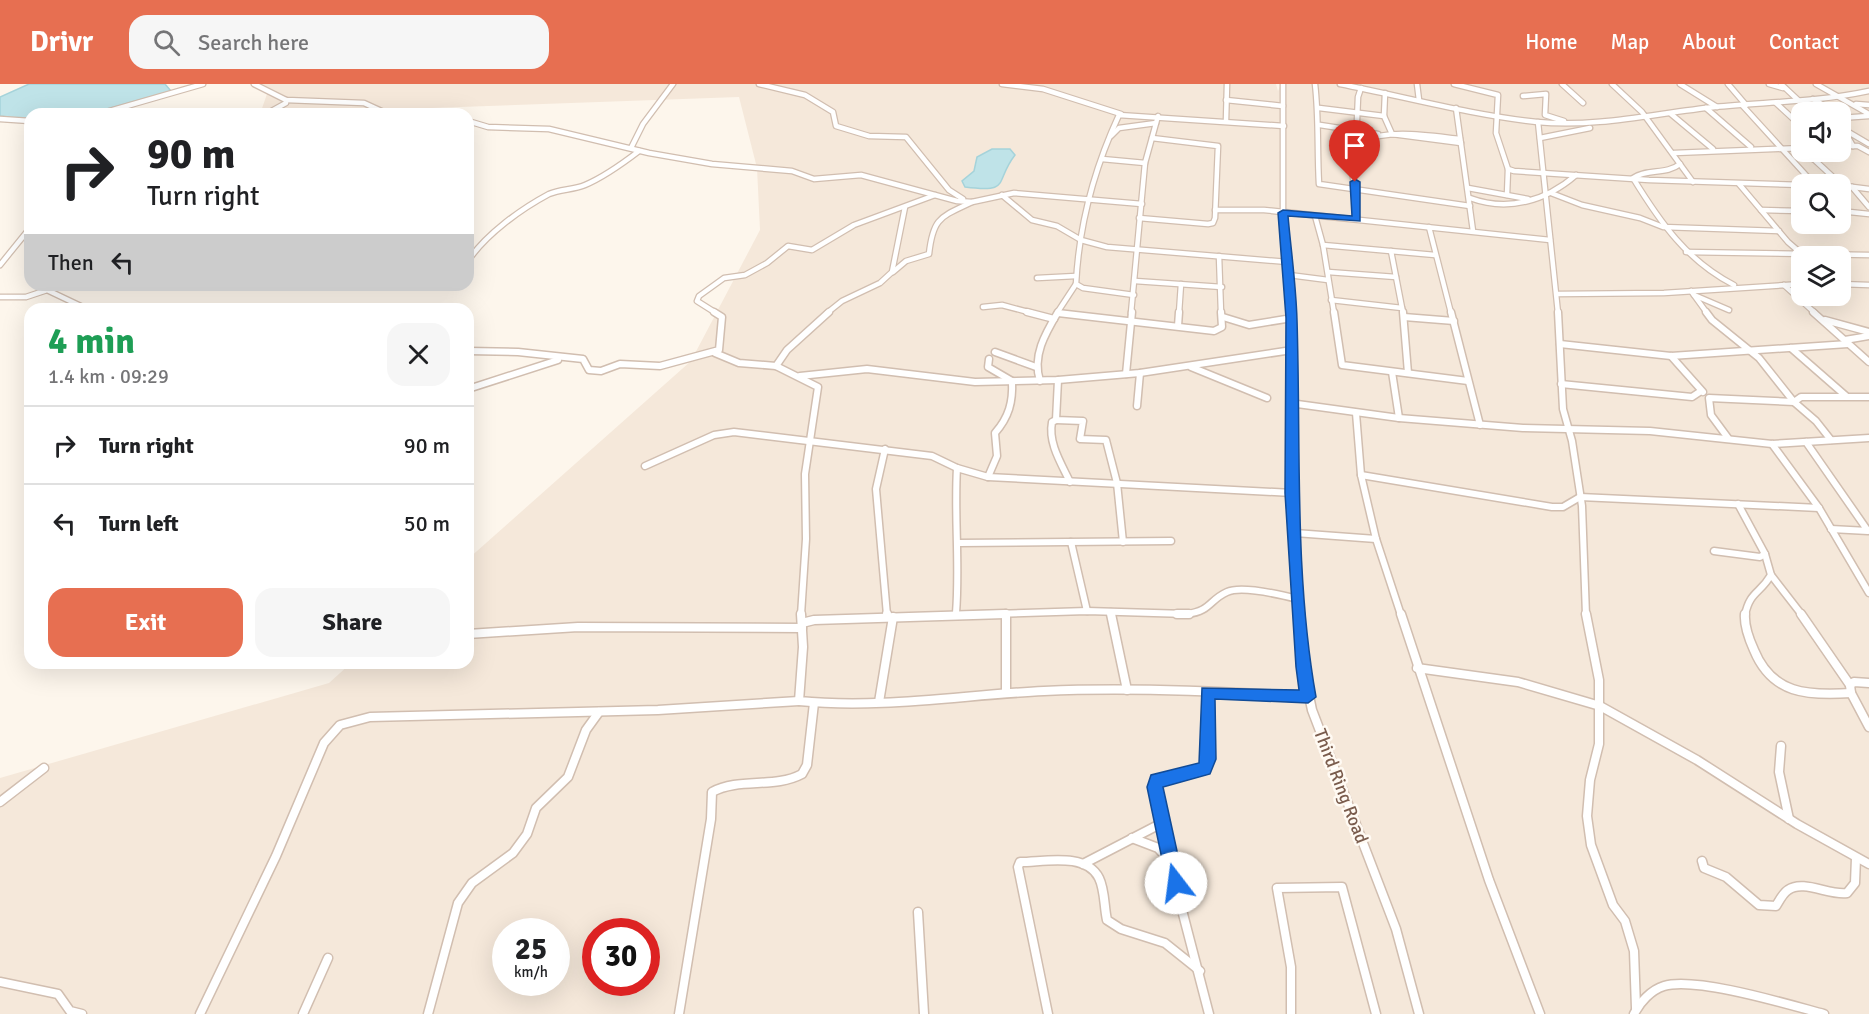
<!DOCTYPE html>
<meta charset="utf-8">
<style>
body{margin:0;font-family:Signika,sans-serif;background:#f6f6f6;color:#202124;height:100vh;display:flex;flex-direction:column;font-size:22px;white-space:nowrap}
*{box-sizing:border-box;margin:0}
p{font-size:20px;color:#757577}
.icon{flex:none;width:33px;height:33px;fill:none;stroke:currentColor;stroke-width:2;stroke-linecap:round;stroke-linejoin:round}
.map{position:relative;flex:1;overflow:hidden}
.drawer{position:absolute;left:24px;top:219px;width:450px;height:366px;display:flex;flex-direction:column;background:#fff;border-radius:18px;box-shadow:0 6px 24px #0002}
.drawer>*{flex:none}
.banner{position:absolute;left:24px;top:24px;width:450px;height:183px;border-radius:18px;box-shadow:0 6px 24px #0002;background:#fff;color:#202124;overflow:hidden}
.fabs{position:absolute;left:1791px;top:18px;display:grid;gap:12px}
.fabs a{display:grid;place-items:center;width:60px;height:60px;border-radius:12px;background:#fff;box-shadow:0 6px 24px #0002;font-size:30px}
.speed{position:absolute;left:492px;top:834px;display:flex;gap:12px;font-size:30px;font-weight:700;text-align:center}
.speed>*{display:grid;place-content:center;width:78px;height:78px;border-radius:50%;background:#fff;box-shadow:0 6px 24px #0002;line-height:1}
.speed small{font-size:15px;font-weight:400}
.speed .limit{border:9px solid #d22;background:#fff;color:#111}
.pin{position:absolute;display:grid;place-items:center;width:51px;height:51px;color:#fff;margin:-62px -26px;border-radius:50% 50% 50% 0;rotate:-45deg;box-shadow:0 0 6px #0007}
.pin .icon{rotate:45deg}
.me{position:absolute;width:66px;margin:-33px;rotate:345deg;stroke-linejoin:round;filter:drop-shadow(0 0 4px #0008)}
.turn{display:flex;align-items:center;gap:21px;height:126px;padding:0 24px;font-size:27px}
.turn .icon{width:78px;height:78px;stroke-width:2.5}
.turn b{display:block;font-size:42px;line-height:51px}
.then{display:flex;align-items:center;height:57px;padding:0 24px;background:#0003;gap:12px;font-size:22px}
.round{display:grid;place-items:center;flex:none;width:63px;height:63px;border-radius:18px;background:#f6f6f6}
.headline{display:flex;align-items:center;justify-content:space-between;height:102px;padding:0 24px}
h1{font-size:36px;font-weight:700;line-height:45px;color:#1e9e55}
.action{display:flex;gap:12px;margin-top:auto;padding:12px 24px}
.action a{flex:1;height:69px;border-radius:18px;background:#e76f51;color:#fff;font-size:24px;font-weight:700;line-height:69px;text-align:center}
.action a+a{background:#f6f6f6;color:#202124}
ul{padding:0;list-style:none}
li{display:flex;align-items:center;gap:18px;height:78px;padding:0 24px;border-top:2px solid #e0e0e0}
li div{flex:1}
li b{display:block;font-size:22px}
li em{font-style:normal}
header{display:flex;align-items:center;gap:36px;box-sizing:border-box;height:84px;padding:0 30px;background:#e76f51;color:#fff}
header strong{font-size:28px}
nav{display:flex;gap:33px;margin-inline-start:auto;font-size:21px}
.search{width:420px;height:54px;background:#f6f6f6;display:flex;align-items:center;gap:15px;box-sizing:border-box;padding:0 21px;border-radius:18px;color:#757577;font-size:22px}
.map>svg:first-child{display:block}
.residential{fill:#f5e8da;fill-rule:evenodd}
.water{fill:#bfe3e8;stroke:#a5d3da;stroke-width:1.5}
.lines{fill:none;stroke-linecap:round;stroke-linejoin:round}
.minor-far2-casing{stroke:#d1beb0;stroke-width:7}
.minor-far1-casing{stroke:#d1beb0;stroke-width:9}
.minor-casing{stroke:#d1beb0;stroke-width:11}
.minor-far2{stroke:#fff;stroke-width:4.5}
.minor-far1{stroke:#fff;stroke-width:6}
.minor{stroke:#fff;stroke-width:8}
.route{fill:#1a73e8;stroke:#114b97;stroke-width:1.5}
.labels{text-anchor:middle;stroke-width:5;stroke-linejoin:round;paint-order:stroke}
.street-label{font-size:18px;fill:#7a5c4d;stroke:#fffaf3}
</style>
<header>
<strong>Drivr</strong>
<div class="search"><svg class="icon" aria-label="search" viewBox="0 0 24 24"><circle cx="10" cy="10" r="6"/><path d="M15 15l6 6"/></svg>Search here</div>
<nav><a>Home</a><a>Map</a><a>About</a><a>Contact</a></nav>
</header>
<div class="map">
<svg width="1869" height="930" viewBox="0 0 1869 930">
<rect width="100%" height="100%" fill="#fdf6ec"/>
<path class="residential" d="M256,0h1020l2,7 3,-7h588v930h-1869v-236l329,-95 22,-20h117v-104l223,-198 69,-131 -3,-62 -18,-71 -479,17 7,-20zM1802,28h38v40h-38zM1802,100h38v40h-38zM1802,172h38v40h-38zM506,848h50v50h-50zM596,848h50v50h-50z"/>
<g class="water">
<polygon points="29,0 165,0 171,7 89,30 30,30 30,36 0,32 0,13"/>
<path d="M992,65h18l5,6c-21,27 -3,38 -50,32l-3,-6 12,-10 3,-14z"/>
</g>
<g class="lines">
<g class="minor-far2-casing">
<g id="minor-far2">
<polyline points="254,0 286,16 364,19 388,30"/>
<polyline points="759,0 805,11 833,28 836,42 869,52 906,53 949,106 963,115"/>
<polyline points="1002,0 1043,5 1121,30"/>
<polyline points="1283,0 1283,153 1291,229"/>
<path d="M1315,0c4,34 2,66 4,100l151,22"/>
<path d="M1340,0c66,13 131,31 197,38 60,6 119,-9 178,-15 51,-5 103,-5 154,-16"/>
<polyline points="1417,0 1419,16"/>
<polyline points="1454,0 1498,11 1496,49 1508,85 1514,87 1649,96 1802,101"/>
<polyline points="1562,0 1583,19"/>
<polyline points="1612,0 1642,28 1693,98"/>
<polyline points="1680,0 1717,23"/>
<polyline points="1728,0 1746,21"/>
<polyline points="1769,0 1783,4"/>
<polyline points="1781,0 1798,16"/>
<polyline points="1816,0 1869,30"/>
<polyline points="1523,12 1546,10 1545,31 1564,37"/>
<polyline points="1813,15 1830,25"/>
<polyline points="1226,16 1283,22"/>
<polyline points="1776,19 1802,43"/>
<polyline points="1856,20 1869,21"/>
<polyline points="1742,21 1814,100"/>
<polyline points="1319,24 1384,32 1385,9"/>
<polyline points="1456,24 1473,147"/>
<polyline points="1706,24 1751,63"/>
<polyline points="99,30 203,0"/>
<polyline points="266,30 286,19 286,16"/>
<polyline points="1671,30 1713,65"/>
<polyline points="1384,32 1392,50 1461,59"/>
<polyline points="1840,34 1869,32"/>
<polyline points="0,35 30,37"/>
<polyline points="468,37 488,43 549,45 649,69 712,80 792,87 814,95 861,91 957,117 972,118 1014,109 1142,120"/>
<polyline points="1226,37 1227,0"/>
<polyline points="1538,38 1558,229"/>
<polyline points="1840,39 1853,62"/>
<polyline points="1320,41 1378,50"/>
<polyline points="1845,46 1869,60"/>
<polyline points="1111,52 1119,44 1156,39"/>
<polyline points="1540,54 1590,44"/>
<polyline points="1356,60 1358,13 1361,4"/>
<polyline points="1840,62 1858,62 1869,68"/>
<polyline points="631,64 643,40 673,0"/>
<polyline points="1806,68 1833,93 1849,102"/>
<polyline points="1674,69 1802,64"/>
<polyline points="1102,75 1145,79"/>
<polyline points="1813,75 1838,73 1836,68"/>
<path d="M1680,80c-14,11 -32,4 -47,14 27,44 54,83 101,107"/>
<polyline points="1739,100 1788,158 1803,171"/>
<polyline points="1845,102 1869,105"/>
<polyline points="1852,103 1869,123"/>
<polyline points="1468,104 1528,115"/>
<polyline points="1551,109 1582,121 1640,134 1663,143 1779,147"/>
<polyline points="1002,111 1032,136 1057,142 1081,156 1107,163 1288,178"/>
<polyline points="1507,111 1508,85"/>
<path d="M1470,114c38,14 76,3 106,-23"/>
<polyline points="1215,126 1264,126 1550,156"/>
<polyline points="1761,126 1802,127"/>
<polyline points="1840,127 1869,130"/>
<polyline points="1315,132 1323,161 1334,229"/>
<polyline points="1139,134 1208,140 1213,139 1215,134 1218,62 1152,54"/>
<path d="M1357,135l-5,-51 5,-26c34,-13 67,-7 103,-3"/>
<polyline points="1429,143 1451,229"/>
<polyline points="1323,161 1435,171"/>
<polyline points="1391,167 1403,229"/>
<polyline points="1686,168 1869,171"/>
<polyline points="1219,172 1221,229"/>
<path d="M468,177c18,-27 53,-52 81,-67 12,-5 24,-4 36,-9 19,-8 37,-21 54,-34"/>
<polyline points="0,181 30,144"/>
<path d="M893,188l13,-11 23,-7c4,-37 12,-37 43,-52"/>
<polyline points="1328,188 1396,193"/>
<polyline points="1289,191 1328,196"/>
<polyline points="1037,194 1076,192"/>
<polyline points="1135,197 1222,203"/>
<polyline points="1840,200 1869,201"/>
<polyline points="1784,201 1815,229"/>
<polyline points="1691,207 1707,229"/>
<polyline points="1557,210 1664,209 1802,200"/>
<path d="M1134,211l-51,-7 -7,-4c3,-60 18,-115 43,-169l165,11"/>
<polyline points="1694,211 1729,226"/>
<polyline points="0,213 26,213 47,206 87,225"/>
<polyline points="1331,216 1402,224"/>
<polyline points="983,223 1002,221 1032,229"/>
<polyline points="716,229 697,217 699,212 724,194 745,191 767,179 788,162 812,166 854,141 935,111"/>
<polyline points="827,229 842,217 880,199 892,188 905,123"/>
<polyline points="1057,229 1076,200"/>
<polyline points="1131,229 1145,79 1158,32"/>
<polyline points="1179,229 1181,200"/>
</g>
</g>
<g class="minor-far1-casing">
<g id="minor-far1">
<polyline points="1027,228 1054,235"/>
<polyline points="1291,228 1292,409 1300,531"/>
<polyline points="1334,228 1342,281 1468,297"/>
<polyline points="1403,228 1408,289"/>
<polyline points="1451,228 1480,341"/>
<polyline points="1558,228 1563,325 1572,357 1582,422 1586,531"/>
<polyline points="1706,228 1712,236 1759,274 1794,318 1801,313 1869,313"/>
<polyline points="1813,228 1869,278"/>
<polyline points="1058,229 1214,247 1222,243 1221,228"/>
<polyline points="1223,233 1249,241 1292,234"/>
<polyline points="1404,233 1454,237"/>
<polyline points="1825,236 1869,248"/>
<polyline points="1178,242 1179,228"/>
<polyline points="1845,256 1869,252"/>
<polyline points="1560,260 1671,272 1848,260"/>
<polyline points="1791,264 1846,312"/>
<polyline points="468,267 518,268 583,275 589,286 601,287 620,280 660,282 719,266 722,233 714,228"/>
<polyline points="995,268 1036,283"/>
<polyline points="715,269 739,279 776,282 818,303 805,390 806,455 801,531"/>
<polyline points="1671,272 1703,308"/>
<polyline points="776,282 787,266 829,228"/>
<polyline points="1191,283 1267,314"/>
<polyline points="1392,288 1399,334"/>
<polyline points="1126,290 1132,228"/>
<polyline points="800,292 867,285 975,298 1058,296 1140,289 1292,266"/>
<polyline points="1058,296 1056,336 1083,337 1080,355 1106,356 1117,399 1123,458"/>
<path d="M1040,297c-8,-25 5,-47 18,-69"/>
<polyline points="1561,300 1692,313 1701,307"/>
<polyline points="468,305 558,276"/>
<polyline points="1290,319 1399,334 1523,344 1650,347 1772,360 1869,354"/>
<polyline points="1137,322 1140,289"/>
<polyline points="1356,329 1361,391 1376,455 1401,531"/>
<path d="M1056,336l-4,2c-4,21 9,41 18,60"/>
<polyline points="1728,354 1711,331 1709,314 1794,318 1816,337 1831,356"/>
<polyline points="1806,358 1868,447 1831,445"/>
<polyline points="1772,360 1819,424 1869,509"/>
<polyline points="885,365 876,405 887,531"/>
<polyline points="645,382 714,351 734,348 932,372 957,384 988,393 1292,409"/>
<polyline points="1361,391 1552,423 1563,423 1580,413 1819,424"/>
<path d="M988,393l9,-21 -2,-23c14,-16 18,-31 17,-52l-24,-14 1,-8"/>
<path d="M1738,420l27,50 6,21c-11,19 -21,16 -26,40"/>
<polyline points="1295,449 1376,455"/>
<polyline points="1071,458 1087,527"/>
<polyline points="959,459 1171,457"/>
<polyline points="1714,467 1760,473 1765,470"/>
<polyline points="1771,491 1802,531"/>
<polyline points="1111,528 1112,531"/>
<path d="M956,529c4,-49 -2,-97 1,-145"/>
<path d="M960,531l127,-4 100,3c24,-3 22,-14 40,-22 15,-7 55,3 71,7"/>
</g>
</g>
<g class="minor-casing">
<g id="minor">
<path d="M801,530l2,33 -4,54c82,8 163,-6 245,-10 88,-4 176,0 264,6"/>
<polyline points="887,530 887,533"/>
<polyline points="1006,530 1006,609"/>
<polyline points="1111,530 1127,606"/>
<polyline points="1177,530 1189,530"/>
<polyline points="1300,530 1303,583 1312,626 1396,845 1419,930"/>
<polyline points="1401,530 1489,796 1540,930"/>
<polyline points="1586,530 1599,596 1599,660 1590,696 1587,732 1591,761 1613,821 1625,837 1634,867 1636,924"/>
<path d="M1745,530c-1,12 4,25 9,36 18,44 53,46 97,43"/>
<polyline points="1801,530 1850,601"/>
<polyline points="802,539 814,536 1005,530"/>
<polyline points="468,550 578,543 802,544"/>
<polyline points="1417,584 1518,598 1600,622 1697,676 1797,740 1869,780"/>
<polyline points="1869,599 1854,598 1850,601 1851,609 1869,643"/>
<polyline points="1207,608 1208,675 1204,685 1157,696 1155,703 1169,776 1209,930"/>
<polyline points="879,618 893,533"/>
<polyline points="1781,662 1779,688 1789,735"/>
<polyline points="0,718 44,684"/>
<polyline points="1132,754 1158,764 1168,775"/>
<path d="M1702,777l2,7 22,9 33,28 17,1c3,-5 7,-13 12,-16 15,-11 42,6 59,3l8,-10 1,-25"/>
<polyline points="1083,780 1162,739"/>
<polyline points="918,828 924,930"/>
<polyline points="0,898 58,910 70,927 82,930"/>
<polyline points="200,930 276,772 324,659 340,641 370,633 658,626 799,617"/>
<polyline points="303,930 328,874"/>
<polyline points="428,930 458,819 472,799 513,769 527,750 536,724 568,693 586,646 599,628"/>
<path d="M679,930l32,-195 1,-27c28,-15 62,-3 90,-18l5,-9 7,-62"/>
<path d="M1048,930l-30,-147 2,-5c24,0 66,-10 79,16 6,12 5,29 8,42l14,9 44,14 35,28"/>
<polyline points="1291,930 1291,883 1277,804 1342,803 1376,930"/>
<path d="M1634,930c6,-12 17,-24 30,-28 31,-10 126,19 160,28"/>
</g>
</g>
<use href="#minor-far2" class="minor-far2"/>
<use href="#minor-far1" class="minor-far1"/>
<use href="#minor" class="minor"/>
</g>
<path class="route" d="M1355,95l5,3v39l-72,-5c3,34 8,69 9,104 4,125 -3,253 19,377l-8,6 -93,-4 1,60 -6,15 -47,13 21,96 -2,6 -6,2 -7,-2 -2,-6 -20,-96 4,-12 48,-12 3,-75 97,2 -3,-23 -11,-174 1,-175 -8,-105 5,-3 69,6 -2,-34z"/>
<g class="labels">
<g class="street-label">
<text transform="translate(1341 702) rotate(69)" y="6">Third Ring Road</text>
</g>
</g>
</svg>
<div class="fabs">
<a><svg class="icon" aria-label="sound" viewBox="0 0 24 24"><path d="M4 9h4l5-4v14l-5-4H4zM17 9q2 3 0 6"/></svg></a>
<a><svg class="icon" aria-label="search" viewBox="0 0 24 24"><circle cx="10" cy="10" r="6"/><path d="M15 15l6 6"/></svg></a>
<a><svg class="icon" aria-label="layers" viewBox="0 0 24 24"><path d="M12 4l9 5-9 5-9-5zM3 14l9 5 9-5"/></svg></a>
</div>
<div class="speed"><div>25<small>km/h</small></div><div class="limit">30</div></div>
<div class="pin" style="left:1355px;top:98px;background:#d93025"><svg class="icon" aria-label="arrive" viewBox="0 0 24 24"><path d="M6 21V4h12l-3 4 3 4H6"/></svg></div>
<svg class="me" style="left:1176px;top:799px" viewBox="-20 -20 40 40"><circle r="19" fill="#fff"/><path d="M0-13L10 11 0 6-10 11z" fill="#1a73e8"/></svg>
<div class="banner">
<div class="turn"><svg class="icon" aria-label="right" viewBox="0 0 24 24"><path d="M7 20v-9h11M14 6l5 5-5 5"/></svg><div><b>90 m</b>Turn right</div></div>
<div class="then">Then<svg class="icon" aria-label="left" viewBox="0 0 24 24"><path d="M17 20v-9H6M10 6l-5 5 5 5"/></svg></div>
</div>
<section class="drawer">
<div class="headline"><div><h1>4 min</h1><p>1.4 km · 09:29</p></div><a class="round"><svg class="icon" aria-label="close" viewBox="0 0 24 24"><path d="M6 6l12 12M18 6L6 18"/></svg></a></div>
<ul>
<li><svg class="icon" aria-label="right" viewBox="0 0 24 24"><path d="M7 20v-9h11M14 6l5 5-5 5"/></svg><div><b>Turn right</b></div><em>90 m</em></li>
<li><svg class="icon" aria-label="left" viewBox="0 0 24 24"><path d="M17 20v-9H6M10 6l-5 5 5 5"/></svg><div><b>Turn left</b></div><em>50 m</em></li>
</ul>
<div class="action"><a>Exit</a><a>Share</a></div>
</section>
</div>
